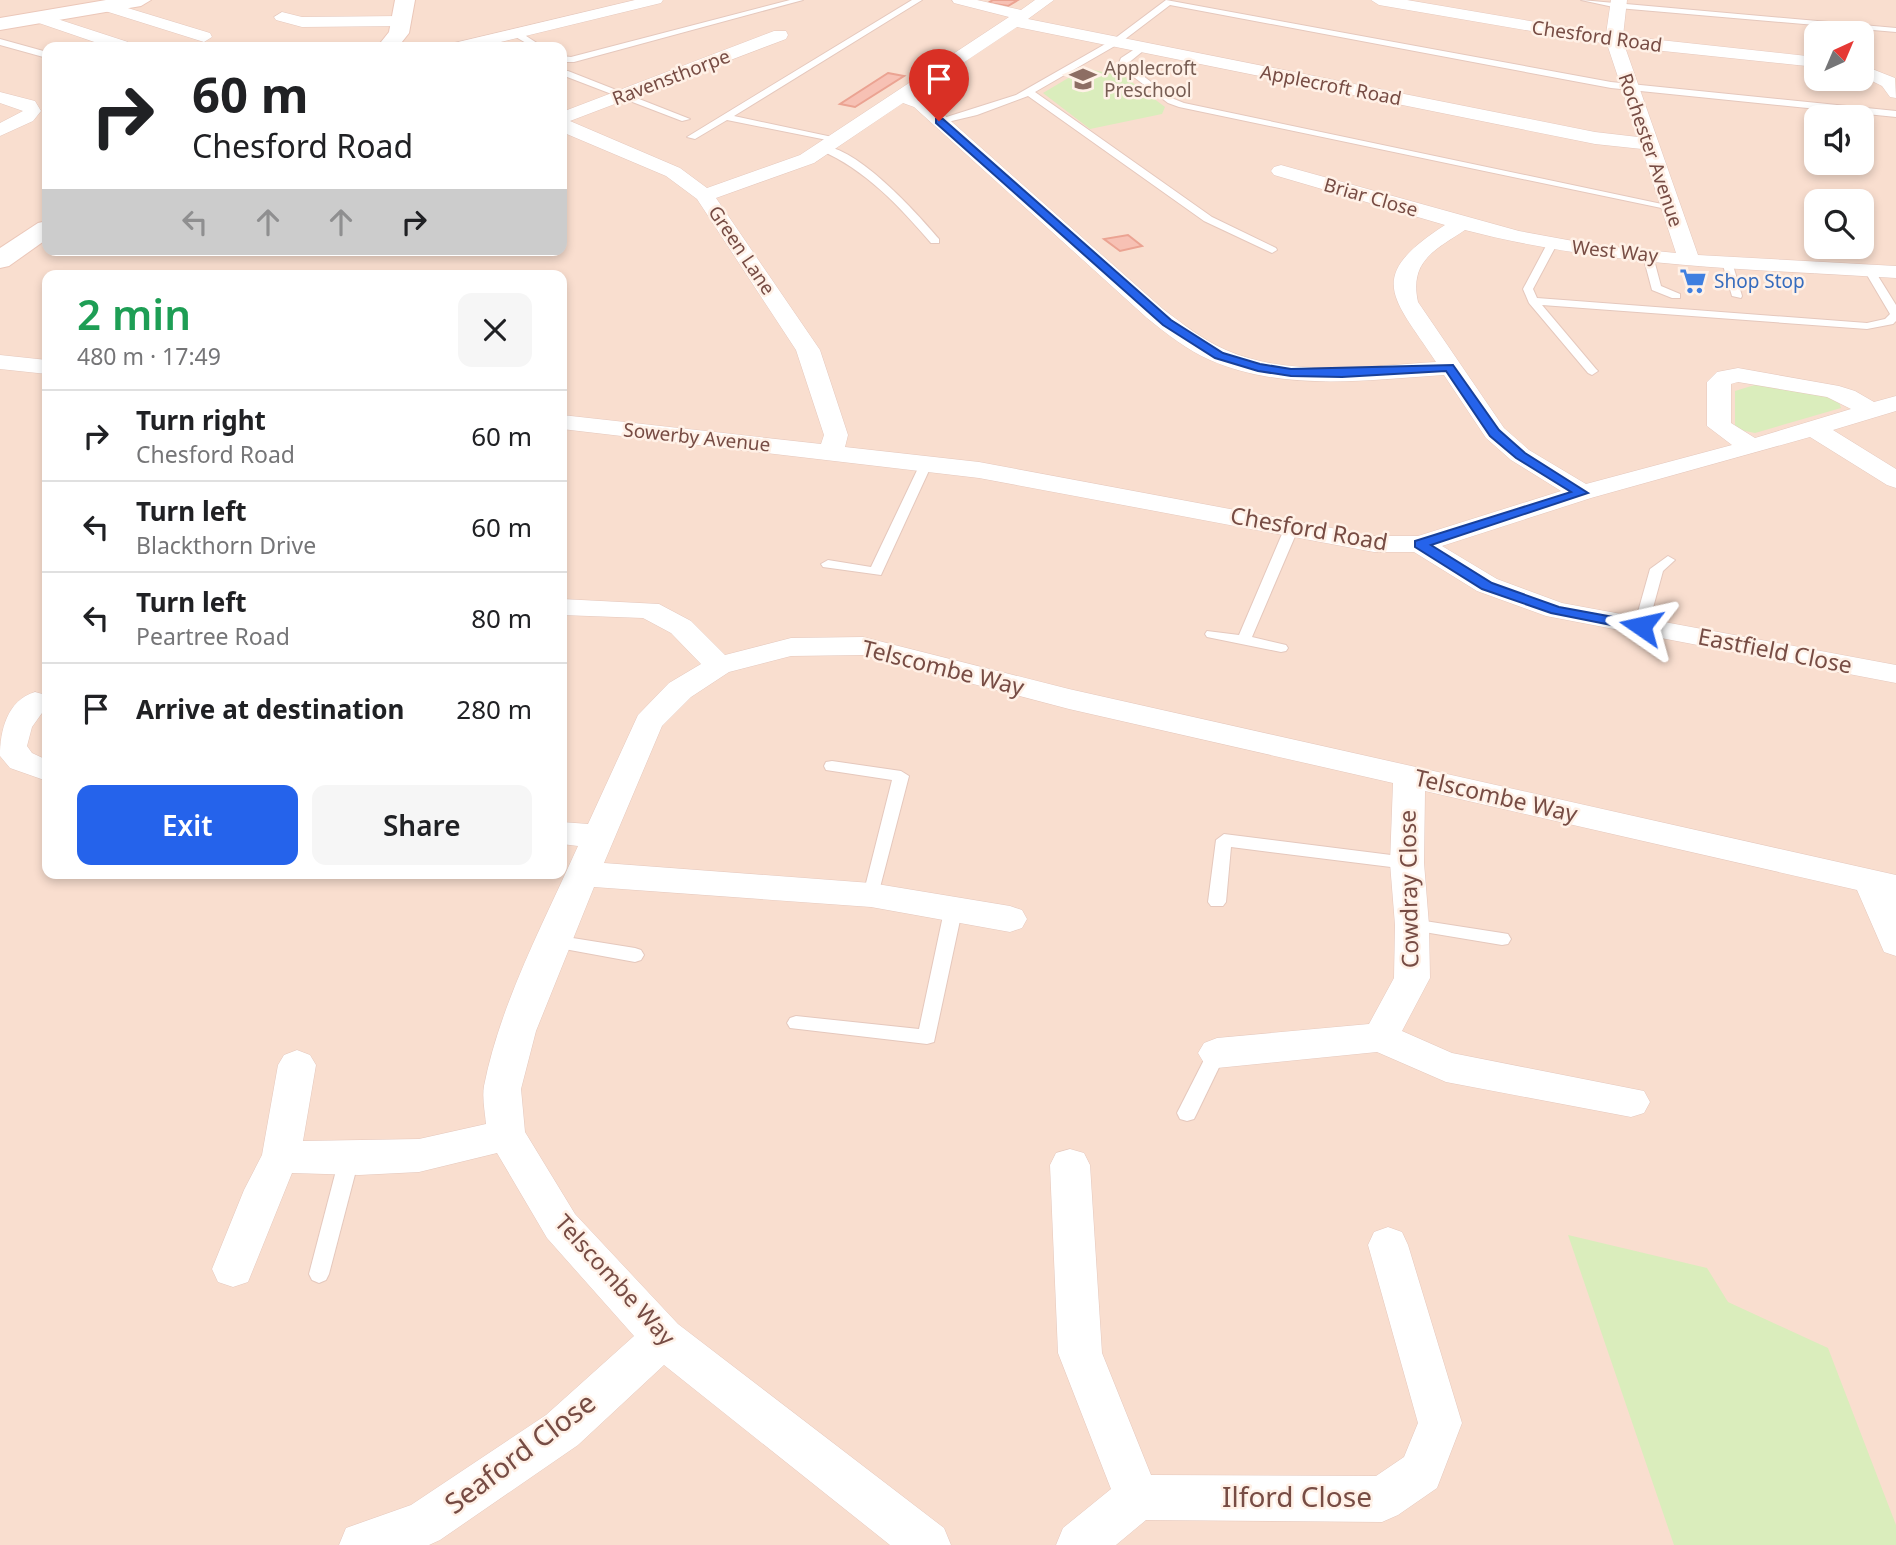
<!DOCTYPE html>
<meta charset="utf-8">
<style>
body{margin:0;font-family:"Noto Sans",sans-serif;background:#f6f6f6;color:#202124;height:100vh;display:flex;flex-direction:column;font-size:26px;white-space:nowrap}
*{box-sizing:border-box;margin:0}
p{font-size:23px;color:#757577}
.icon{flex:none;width:38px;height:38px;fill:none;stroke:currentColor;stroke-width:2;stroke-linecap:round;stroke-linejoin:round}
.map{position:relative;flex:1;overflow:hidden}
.details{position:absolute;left:42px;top:270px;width:525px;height:609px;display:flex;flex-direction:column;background:#fff;border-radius:14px;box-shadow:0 4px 10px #0003}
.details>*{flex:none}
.hud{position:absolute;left:42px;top:42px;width:525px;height:214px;border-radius:14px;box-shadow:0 4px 10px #0003;background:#fff;color:#202124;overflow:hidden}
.needle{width:46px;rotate:44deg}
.tools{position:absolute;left:1804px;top:21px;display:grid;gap:14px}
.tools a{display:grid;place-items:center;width:70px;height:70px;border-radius:14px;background:#fff;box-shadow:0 4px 10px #0003;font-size:35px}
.pin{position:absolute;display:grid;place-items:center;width:60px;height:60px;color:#fff;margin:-72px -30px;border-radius:50% 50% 50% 0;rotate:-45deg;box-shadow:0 0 7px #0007}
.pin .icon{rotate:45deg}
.me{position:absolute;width:77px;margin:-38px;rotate:281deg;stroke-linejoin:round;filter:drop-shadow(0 0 5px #0008)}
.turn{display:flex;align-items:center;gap:24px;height:147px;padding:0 35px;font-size:32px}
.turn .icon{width:91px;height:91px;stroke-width:2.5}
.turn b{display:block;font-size:49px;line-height:60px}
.lanes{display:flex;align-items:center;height:66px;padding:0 35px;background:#0003;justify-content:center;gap:35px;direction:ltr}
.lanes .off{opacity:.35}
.round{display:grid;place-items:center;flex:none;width:74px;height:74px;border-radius:14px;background:#f6f6f6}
.overview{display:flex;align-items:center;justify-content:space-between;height:119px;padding:0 35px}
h1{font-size:42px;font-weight:600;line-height:52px;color:#1e9e55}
.action{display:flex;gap:14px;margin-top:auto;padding:14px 35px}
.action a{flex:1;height:80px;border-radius:14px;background:#2563eb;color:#fff;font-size:28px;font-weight:600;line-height:80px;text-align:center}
.action a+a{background:#f6f6f6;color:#202124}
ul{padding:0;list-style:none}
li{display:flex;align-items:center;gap:21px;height:91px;padding:0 35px;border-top:2px solid #e0e0e0}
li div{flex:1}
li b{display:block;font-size:26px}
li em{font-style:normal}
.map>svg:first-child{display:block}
.residential{fill:#f9decf;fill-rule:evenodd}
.green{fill:#daedbc}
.building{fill:#f7c1b4;stroke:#eba392;stroke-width:2}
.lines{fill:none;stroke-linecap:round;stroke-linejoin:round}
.lane-casing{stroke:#e5c8bd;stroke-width:2}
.street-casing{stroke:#e5c8bd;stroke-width:1}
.secondary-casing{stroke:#ebc7b9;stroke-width:2}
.lane{fill:#fff;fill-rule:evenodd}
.street{fill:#fff;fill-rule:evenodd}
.secondary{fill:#fff;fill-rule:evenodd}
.route{fill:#2563eb;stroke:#184099;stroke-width:2}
.labels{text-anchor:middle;stroke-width:5;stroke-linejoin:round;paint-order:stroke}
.far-street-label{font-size:19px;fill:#774c44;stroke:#fff1e7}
.far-education-label{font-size:19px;fill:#785e54;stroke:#fff1e7;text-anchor:start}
.far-shop-label{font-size:19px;fill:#366cbe;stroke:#fff1e7;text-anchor:start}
.street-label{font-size:23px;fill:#774c44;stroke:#fff1e7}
.near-street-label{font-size:28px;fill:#774c44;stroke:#fff1e7}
</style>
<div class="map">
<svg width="1896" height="1545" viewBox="0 0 1896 1545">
<rect width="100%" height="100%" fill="#feecdf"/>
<path class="residential" d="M0,0h1896v1545h-1896zM1816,33h46v46h-46zM47,47h515v203h-515zM1816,117h46v46h-46zM1816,201h46v46h-46zM47,275h515v598h-515z"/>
<g class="green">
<polygon points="1085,68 1125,77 1165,107 1162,114 1090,129 1043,93"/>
<polygon points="1758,384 1838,399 1841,408 1755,433 1735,429 1735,391"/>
<polygon points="1568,1235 1707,1268 1728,1302 1828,1348 1896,1525 1896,1545 1674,1545"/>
</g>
<g class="building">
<polygon points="993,0 1018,0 1008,6 988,3"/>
<polygon points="888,73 904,76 855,107 840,104"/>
<polygon points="1128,235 1142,246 1120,251 1104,239"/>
</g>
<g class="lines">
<g class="lane-casing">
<g id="lane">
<polygon points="790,0 803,0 574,62 562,62 562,56 571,57"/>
<polygon points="912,0 922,0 734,116 837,138 837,142 727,120 695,139 687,137"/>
<polygon points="1166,0 1611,82 1896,111 1896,117 1611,88 1170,5 1120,43 1035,92 1212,217 1276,248 1277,250 1272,253 1204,221 1028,96 977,115 939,124 934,121 1016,95 1114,39"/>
<polygon points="1581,0 1896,28 1896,32 1618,8"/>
<polygon points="514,32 520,32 543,47 533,47 514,36"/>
<polygon points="0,39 47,52 47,58 0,45"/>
<polygon points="1141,45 1148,47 1127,64 1174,99 1184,103 1676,207 1671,210 1179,107 1168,103 1118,65 1121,58"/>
<polygon points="562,71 568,71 690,119 682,121 562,75"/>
<path d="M820,146c35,-2 97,67 119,93v4h-8c-32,-37 -65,-73 -111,-93z"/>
<polygon points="1552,241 1557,244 1533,289 1537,298 1867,323 1885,319 1890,314 1864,270 1869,267 1873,268 1896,305 1896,321 1893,324 1867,329 1542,305 1596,369 1598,371 1592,375 1588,373 1529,303 1523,289 1547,244"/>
<polygon points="1644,254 1653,256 1661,286 1680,294 1680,298 1672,298 1652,290 1643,256"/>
<polygon points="1727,259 1732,262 1742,296 1741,298 1732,296 1722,262"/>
<polygon points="926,460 932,464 881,575 823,567 821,564 828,560 871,567 920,464"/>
<polygon points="1292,523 1299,527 1252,637 1286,645 1288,648 1286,651 1281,652 1207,637 1205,634 1207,631 1239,635 1285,527"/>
<polygon points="1668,556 1675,560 1663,571 1648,626 1641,630 1636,629 1634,626 1650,569"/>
<polygon points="832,761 901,771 909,776 877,899 865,899 863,895 892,780 826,770 824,766 826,762"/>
<polygon points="1224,834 1407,857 1413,859 1415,863 1413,867 1407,869 1231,847 1226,902 1223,906 1211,906 1208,902 1216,840"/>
<polygon points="953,905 959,907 962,911 934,1042 927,1044 790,1028 787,1023 790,1018 796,1016 919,1029 944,911 947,907"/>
<polygon points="1412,919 1502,933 1508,934 1511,939 1508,944 1502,945 1406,929 1403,925 1406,921"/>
<polygon points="554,935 635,948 641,950 644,955 641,960 635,962 548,946 545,941 548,936"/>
<polygon points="1217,1046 1224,1048 1226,1053 1197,1113 1194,1119 1187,1121 1180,1119 1177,1113 1210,1048"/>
<polygon points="349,1151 356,1153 359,1159 329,1274 326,1280 319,1283 312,1280 309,1274 339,1159 342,1153"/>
</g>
</g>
<g class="street-casing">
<g id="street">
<polygon points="635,0 663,0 661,3 480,47 452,47 454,43"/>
<path d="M952,0h25l44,10 14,-10h19l-26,19 567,113 43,5 -31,-93 -228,-39 -8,-5h36l199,34 5,-34h16l-4,36 193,21v10l-191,-20 73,208 198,11v12c-145,-9 -289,-11 -431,-48 -30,20 -56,31 -47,72l86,126 25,22 57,34 146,-39 -25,-19v-44l10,-10 21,-4 101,18 16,5 19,11 22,-6v15l-63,19 63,39v19l-9,-3 -77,-48 -219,61 -149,48 55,33 65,24 334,62v18l-350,-67 -69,-25 -63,-39h-40l-395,-74 -417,-49v-14l259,29 3,-9 -28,-85 -99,-151 -31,-23 -104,-44v-20l212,-81h12l2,4 -2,4 -216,82 110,47 27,20 93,-33 209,-138 -55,-14zM1017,27l578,117 47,5 34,104 -81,-8 -76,-14 -238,-66 -7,2 -3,4 3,4 171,50c-81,52 -52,72 -9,137 -68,4 -145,16 -210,-12 -23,-10 -43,-26 -63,-41l-237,-210 -11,-4zM903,103l11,4 233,211c20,16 40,32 63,42 73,32 157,20 234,15l42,63 25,22 50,31 -143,45h-44l-395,-74 -134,-15 3,-12 -28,-85 -104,-152 98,-35zM1738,382l89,15 24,12 -96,29 -24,-15v-39z"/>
<polygon points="108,2 210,33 212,37 204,42 102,10 100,7"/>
<polygon points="282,12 302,17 401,16 409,21 401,26 302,27 276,20 274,17"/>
<polygon points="39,13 128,42 130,46 109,47 33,21 31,18 33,15"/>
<polygon points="1862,65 1895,78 1896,98 1890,97 1882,86 1862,76"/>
<polygon points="0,92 35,101 41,111 33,121 0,136 0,123 23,111 0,103"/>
<polygon points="0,355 47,360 47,374 0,369"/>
<path d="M562,599l97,5 32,17 34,34 66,-17 72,-1 206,52 827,186v81l-12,-4 -27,-62 -432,-99 -1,72 5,62 1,53 -28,53 50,22 192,38 6,11 -6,11 -13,4 -185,-35 -69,-30 -160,16 -13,-5 -6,-10 6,-10 13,-5 152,-14 25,-46 1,-53 -5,-62 3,-80 -324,-74 -206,-54 -72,1 -62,16 -38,25 -29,29 -58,137 267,20 139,23 12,4 5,9 -5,9 -12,4 -139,-25 -277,-20 -58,144 -15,58 4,43 50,82 103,110 266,204 7,17h-61l-226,-180 -86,80 -138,95 -11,5h-90l7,-17 65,-23 135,-90 88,-79 -87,-98 -50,-85 -78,19 -60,3 -67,-2 -44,109 -15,5 -15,-5 -6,-13 32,-79 18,-35 16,-90 6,-10 13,-5 13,5 6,10 -13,76 116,-2 67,-15c-1,-12 -4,-26 -2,-38 16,-82 60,-164 94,-240l-16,-2v-22l26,2 50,-109 31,-32 32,-19 -30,-31 -28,-15 -81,-3z"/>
<path d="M35,692l11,3 1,11 -15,21 -5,19 5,7 15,7v21l-37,-13 -10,-12c0,-25 7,-56 35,-64z"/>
<polygon points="1070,1149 1084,1153 1090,1165 1102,1353 1151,1475 1376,1476 1404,1457 1418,1423 1368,1245 1374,1232 1388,1227 1402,1232 1408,1245 1462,1423 1437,1488 1398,1515 1382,1522 1146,1520 1116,1545 1056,1545 1063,1528 1111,1489 1058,1353 1050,1165 1056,1153"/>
</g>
</g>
<g class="secondary-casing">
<g id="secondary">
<polygon points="106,0 151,0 141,6 0,30 0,18"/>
<polygon points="395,0 415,0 409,33 398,47 377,47 389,32"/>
<polygon points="47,221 47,239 9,266 0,268 0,248 38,223"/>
</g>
</g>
<use href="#lane" class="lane"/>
<use href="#street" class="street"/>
<use href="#secondary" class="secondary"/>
</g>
<polygon class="route" points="936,119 943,119 1171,320 1223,353 1260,364 1291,369 1453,365 1499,430 1525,453 1588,493 1431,545 1492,583 1559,607 1646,623 1649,626 1646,629 1641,631 1551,613 1482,589 1415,547 1415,541 1571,492 1516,458 1490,436 1446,371 1342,377 1291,376 1258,371 1215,358 1163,325 936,123"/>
<defs>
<g id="school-bare" transform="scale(2.1)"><path d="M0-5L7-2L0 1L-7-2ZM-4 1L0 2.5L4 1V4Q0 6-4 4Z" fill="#8d6e63" stroke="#fff1e7" stroke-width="2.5" paint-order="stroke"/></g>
<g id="supermarket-bare" transform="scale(2.1)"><path d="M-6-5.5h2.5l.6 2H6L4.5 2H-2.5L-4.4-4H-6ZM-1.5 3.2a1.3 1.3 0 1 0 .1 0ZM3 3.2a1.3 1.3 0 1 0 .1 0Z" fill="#3f7fe0" stroke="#fff1e7" stroke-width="2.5" paint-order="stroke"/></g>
</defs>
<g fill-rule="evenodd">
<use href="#school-bare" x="1083" y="79"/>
<use href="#supermarket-bare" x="1693" y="281"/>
</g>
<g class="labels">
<g class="far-street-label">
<text transform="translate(1597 36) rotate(8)" y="7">Chesford Road</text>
<text transform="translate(671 77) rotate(-21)" y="7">Ravensthorpe</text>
<text transform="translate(1331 85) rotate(11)" y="7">Applecroft Road</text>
<text transform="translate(1651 150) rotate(71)" y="7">Rochester Avenue</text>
<text transform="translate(1371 197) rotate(16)" y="7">Briar Close</text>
<text transform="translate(742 250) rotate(56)" y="7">Green Lane</text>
<text transform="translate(1615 251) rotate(6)" y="7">West Way</text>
<text transform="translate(697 437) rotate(6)" y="7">Sowerby Avenue</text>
</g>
<g class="far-education-label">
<text x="1104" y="75">Applecroft<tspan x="1104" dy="22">Preschool</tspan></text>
</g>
<g class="far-shop-label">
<text x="1714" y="288">Shop Stop</text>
</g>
<g class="street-label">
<text transform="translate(1309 529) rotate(10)" y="8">Chesford Road</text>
<text transform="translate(1775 651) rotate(11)" y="8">Eastfield Close</text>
<text transform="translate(943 668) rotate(14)" y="8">Telscombe Way</text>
<text transform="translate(1496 796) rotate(13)" y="8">Telscombe Way</text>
<text transform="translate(1409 889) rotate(-91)" y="8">Cowdray Close</text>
<text transform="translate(615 1280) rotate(48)" y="8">Telscombe Way</text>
</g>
<g class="near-street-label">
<text transform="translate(520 1453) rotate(-37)" y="10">Seaford Close</text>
<text x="1297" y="1507">Ilford Close</text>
</g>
</g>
</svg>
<div class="tools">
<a><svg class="needle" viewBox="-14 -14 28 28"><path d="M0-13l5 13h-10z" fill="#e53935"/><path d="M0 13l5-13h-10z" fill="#757577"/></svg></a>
<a><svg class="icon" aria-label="sound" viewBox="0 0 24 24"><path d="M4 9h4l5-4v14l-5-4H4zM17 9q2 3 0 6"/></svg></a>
<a><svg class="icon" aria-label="search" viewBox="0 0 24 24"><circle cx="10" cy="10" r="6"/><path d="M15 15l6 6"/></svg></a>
</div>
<div class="pin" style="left:939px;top:121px;background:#d93025"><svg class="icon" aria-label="arrive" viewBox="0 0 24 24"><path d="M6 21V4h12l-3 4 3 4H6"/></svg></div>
<svg class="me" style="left:1641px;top:626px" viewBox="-20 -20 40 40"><path d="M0-17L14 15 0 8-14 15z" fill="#2563eb" stroke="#fff" stroke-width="4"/></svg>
<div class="hud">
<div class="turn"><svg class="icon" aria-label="right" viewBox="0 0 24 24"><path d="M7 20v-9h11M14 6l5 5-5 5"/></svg><div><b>60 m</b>Chesford Road</div></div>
<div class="lanes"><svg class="icon off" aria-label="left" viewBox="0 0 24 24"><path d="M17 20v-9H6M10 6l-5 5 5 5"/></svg><svg class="icon off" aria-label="ahead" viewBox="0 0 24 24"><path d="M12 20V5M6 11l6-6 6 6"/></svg><svg class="icon off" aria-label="ahead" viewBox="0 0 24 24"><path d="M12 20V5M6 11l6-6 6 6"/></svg><svg class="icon" aria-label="right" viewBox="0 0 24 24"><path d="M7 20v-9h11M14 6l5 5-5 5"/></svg></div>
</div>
<section class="details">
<div class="overview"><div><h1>2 min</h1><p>480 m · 17:49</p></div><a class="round"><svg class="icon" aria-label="close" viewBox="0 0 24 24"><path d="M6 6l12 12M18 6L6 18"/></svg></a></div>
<ul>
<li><svg class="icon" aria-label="right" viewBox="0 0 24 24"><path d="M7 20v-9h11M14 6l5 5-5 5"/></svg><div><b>Turn right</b><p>Chesford Road</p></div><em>60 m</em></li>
<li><svg class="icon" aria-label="left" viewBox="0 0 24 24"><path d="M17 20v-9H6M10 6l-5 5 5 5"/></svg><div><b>Turn left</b><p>Blackthorn Drive</p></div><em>60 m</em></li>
<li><svg class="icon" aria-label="left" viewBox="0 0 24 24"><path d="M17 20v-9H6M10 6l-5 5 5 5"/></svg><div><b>Turn left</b><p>Peartree Road</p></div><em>80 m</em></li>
<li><svg class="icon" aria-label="arrive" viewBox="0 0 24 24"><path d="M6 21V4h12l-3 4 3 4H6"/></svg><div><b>Arrive at destination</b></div><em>280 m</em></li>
</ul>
<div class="action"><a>Exit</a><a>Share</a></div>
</section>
</div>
